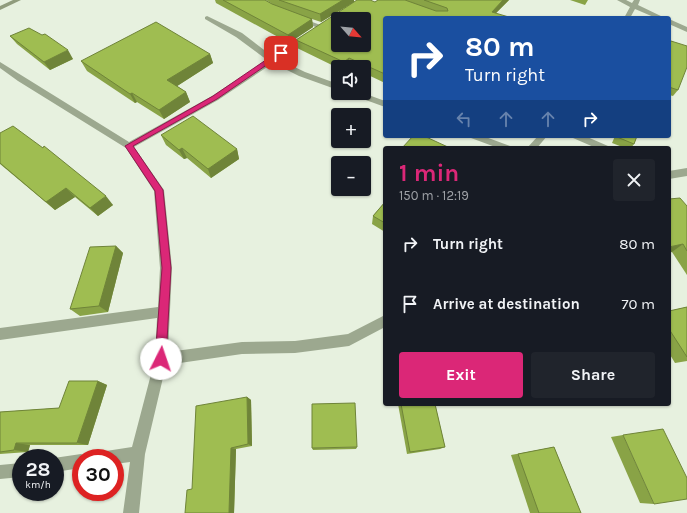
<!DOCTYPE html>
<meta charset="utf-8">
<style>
body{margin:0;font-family:Karla,sans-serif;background:#20242c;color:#f1f3f6;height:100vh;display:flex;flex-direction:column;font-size:15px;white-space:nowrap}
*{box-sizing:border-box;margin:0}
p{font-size:13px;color:#9ea1a6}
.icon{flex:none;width:22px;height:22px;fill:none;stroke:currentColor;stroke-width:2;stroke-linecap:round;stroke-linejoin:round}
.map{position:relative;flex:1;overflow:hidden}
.drawer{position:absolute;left:383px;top:146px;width:288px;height:260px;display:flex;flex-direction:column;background:#171b24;border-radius:4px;box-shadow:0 1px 3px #0004}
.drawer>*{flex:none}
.guide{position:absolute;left:383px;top:16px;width:288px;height:122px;border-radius:4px;box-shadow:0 1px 3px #0004;background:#1a4fa0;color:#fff;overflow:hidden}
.needle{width:26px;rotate:117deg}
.buttons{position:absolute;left:331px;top:12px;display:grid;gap:8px}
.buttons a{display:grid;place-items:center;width:40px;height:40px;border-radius:4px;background:#171b24;box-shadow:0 1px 3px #0004;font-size:20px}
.speed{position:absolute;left:12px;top:449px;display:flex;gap:8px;font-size:20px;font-weight:700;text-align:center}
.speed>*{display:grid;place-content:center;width:52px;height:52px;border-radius:50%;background:#171b24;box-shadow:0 1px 3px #0004;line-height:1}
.speed small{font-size:10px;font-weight:400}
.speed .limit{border:6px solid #d22;background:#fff;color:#111}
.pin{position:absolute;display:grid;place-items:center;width:34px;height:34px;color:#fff;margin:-17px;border-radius:8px;box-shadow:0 2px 6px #0006}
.me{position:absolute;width:44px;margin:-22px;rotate:4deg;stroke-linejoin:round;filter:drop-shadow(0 0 3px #0008)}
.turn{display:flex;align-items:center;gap:14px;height:84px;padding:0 16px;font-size:18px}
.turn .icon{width:52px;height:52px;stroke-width:2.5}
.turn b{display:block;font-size:28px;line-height:34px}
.lanes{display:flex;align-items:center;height:38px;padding:0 16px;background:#0003;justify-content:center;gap:20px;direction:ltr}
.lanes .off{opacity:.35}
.round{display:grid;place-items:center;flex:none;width:42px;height:42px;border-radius:4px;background:#20242c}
.headline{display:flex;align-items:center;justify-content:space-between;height:68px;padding:0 16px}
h1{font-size:24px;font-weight:700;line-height:30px;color:#db2777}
.cta{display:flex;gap:8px;margin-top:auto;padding:8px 16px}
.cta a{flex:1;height:46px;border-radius:4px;background:#db2777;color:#fff;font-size:16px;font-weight:700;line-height:46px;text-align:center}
.cta a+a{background:#20242c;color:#f1f3f6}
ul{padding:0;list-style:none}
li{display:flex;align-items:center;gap:12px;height:60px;padding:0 16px}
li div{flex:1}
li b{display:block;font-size:15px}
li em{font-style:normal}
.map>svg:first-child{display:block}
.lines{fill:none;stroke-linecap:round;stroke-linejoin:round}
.minor{fill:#9ca88f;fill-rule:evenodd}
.secondary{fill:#909c7d;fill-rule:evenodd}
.wall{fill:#89a346}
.shaded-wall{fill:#6f8439}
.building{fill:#9fbd51;stroke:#6f8439;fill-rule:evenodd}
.route{fill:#db2777;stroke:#8e194d}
</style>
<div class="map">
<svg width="687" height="513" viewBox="0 0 687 513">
<rect width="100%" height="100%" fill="#e7f1df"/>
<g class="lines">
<g class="minor">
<polygon points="617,0 626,0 632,3 634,0 640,0 638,5 665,18 656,18 635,9 630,18 624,18 630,7"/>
<polygon points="207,16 242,33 272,56 306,33 312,33 312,37 278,59 305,72 338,84 338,90 299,76 273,63 218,100 134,147 164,190 172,268 168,352 242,342 295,341 348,334 385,315 385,327 349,346 295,353 242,354 166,365 145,454 139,513 123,513 130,462 115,464 115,458 99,458 101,453 106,451 132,447 155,359 157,318 0,340 0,328 158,307 160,268 154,191 126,148 18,81 0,68 0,62 129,142 212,96 267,60 236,37 205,19 205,17"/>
<polygon points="299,17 323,26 325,27 321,29 297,20 297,18"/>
<polygon points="669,19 687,27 687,32 669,24"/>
<polygon points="351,93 363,93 385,101 385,107 352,95"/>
<polygon points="470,136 483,136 510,146 512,148 498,148 471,138"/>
<polygon points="538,136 547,136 537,148 527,148"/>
<polygon points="572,136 585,136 608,146 610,148 596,148 573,138"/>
<polygon points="687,168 687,176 669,179 669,171"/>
<polygon points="81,454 86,456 87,458 81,458 81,468 55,472 54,458"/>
<polygon points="21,463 21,477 0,479 0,465"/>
</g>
<polygon class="secondary" points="13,0 21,0 0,10 0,6"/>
</g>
<g class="wall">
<polygon points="215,0 265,0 274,5 266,0 354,0 354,2 321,22 312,19 313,27 289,43 216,3"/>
<polygon points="378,0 509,0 496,13 385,18 385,83 364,73 364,67 338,67 338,68 297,48 296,40 375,2"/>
<polygon points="570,0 588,0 585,5"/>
<polygon points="42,35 73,59 50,70 17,44 10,36"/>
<polygon points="671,41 678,90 673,96 669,95 669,44"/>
<polygon points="210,54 213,63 177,86 186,92 190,102 164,119 137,102 135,103 87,71 81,61"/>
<polygon points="0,133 113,205 98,216 75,197 55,210 0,164"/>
<polygon points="161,135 237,149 239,159 211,178 187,158 184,159 166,145"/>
<polygon points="615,136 637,136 634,144 631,148 625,148 612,143"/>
<polygon points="385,202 385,232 372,224 373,216"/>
<polygon points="687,206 687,275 672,252"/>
<polygon points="116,246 123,253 108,312 80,316 70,309"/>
<polygon points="687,307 687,361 675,363 669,353 669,311"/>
<polygon points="98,381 107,385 88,445 30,445 28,452 0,454 0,412 59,408"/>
<polygon points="247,397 251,400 252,446 236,449 234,513 185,513"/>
<polygon points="398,404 435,404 445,447 440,449 407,454"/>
<polygon points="623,435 654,504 640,503 611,437"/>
<polygon points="357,447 356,449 313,450 312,448"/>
<polygon points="554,447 581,513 530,513 511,455"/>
</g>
<g class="shaded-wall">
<polygon points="343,0 354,0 354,2 321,22 320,14"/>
<polygon points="503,0 509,0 491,18 492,12"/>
<polygon points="312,19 313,27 289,43 288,35"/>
<polygon points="68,50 73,59 50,70 44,62"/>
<polygon points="210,54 213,63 171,90 167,80"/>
<polygon points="349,58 348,67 344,67 344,62"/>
<polygon points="186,92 190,102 164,119 159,110"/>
<polygon points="132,93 137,102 135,103 130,94"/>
<polygon points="182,148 187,158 184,159 179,150"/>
<polygon points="237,149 239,159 211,178 208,169"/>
<polygon points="66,188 75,197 55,210 46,202"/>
<polygon points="106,196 113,205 98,216 90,208"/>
<polygon points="683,244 672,252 669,253 669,247"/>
<polygon points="116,246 123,253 108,312 99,306"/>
<polygon points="98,381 107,385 88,445 77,443"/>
<polygon points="247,397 251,400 252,446 248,444"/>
<polygon points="16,443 30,445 28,452 14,450"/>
<polygon points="231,448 236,449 234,513 229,513"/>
</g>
<g class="building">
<polygon points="223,0 265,0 272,4 312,19 288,35"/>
<polygon points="279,0 343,0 320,14"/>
<path d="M357,0h13l5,2 3,-2h27l31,11h12l-1,-3 -23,-8h79l-11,12 20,6h-127v56l-36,-16 -5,4 -48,-22zM338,19h26v26h-26z"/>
<polygon points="156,22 210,54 167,80 186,92 159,110 132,93 130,94 81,61"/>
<polygon points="29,28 42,35 45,34 68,50 44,62 10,36"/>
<polygon points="671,41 687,46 687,67 678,90 669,87 669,46"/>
<polygon points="193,116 237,149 208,169 182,148 179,150 161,135"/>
<polygon points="13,126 43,148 44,146 106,196 90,208 66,188 46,202 0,163 0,133"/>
<polygon points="413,136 424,136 450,148 402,148"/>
<polygon points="617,136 637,136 634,144 617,137"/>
<polygon points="680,198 687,206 687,251 683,244 669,247 669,199"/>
<polygon points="385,202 385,223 373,216"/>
<polygon points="116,246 99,306 70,309 90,247"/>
<polygon points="687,307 687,357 669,329 669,311"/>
<polygon points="69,381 98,381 77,443 16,443 14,450 0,452 0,412 59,408"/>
<polygon points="247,397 248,444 231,448 229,513 185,513 187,490 192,489 196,406"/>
<polygon points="355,403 357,447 312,448 312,404"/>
<polygon points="401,404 435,404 445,447 410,452"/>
<polygon points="663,429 687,478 687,499 654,504 623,435"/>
<polygon points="554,447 581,513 539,513 518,454"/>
</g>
<polygon class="route" points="279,51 284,53 217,99 133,146 163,190 171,268 166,359 164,363 161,365 157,363 155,359 162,268 155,191 125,146 213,96"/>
</svg>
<div class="buttons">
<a><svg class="needle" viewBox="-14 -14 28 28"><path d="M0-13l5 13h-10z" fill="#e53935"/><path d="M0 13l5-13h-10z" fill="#9ea1a6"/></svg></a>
<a><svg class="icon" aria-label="sound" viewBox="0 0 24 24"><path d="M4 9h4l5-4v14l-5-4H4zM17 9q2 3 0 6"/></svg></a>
<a>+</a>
<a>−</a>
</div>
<div class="speed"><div>28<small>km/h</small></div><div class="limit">30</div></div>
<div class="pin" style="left:281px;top:53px;background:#d93025"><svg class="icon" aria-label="arrive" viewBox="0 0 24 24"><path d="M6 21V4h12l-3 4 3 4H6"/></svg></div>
<svg class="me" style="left:161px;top:359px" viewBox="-20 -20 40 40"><circle r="19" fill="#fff"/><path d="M0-13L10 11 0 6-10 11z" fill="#db2777"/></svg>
<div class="guide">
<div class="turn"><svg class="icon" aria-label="right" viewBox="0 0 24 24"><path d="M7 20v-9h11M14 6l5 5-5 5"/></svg><div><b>80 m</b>Turn right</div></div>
<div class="lanes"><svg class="icon off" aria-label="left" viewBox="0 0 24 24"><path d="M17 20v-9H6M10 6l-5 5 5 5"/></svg><svg class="icon off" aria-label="ahead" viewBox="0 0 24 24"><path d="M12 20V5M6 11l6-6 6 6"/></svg><svg class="icon off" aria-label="ahead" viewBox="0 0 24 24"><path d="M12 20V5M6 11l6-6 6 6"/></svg><svg class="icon" aria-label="right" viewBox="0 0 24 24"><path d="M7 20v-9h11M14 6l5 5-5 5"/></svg></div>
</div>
<section class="drawer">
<div class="headline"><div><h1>1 min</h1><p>150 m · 12:19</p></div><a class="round"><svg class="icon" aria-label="close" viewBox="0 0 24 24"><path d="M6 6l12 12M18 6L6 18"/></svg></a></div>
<ul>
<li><svg class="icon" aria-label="right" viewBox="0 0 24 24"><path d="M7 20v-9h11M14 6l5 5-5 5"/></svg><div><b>Turn right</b></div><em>80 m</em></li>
<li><svg class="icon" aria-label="arrive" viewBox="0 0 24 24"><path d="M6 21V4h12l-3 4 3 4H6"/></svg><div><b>Arrive at destination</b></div><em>70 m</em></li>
</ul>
<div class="cta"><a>Exit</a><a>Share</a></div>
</section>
</div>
